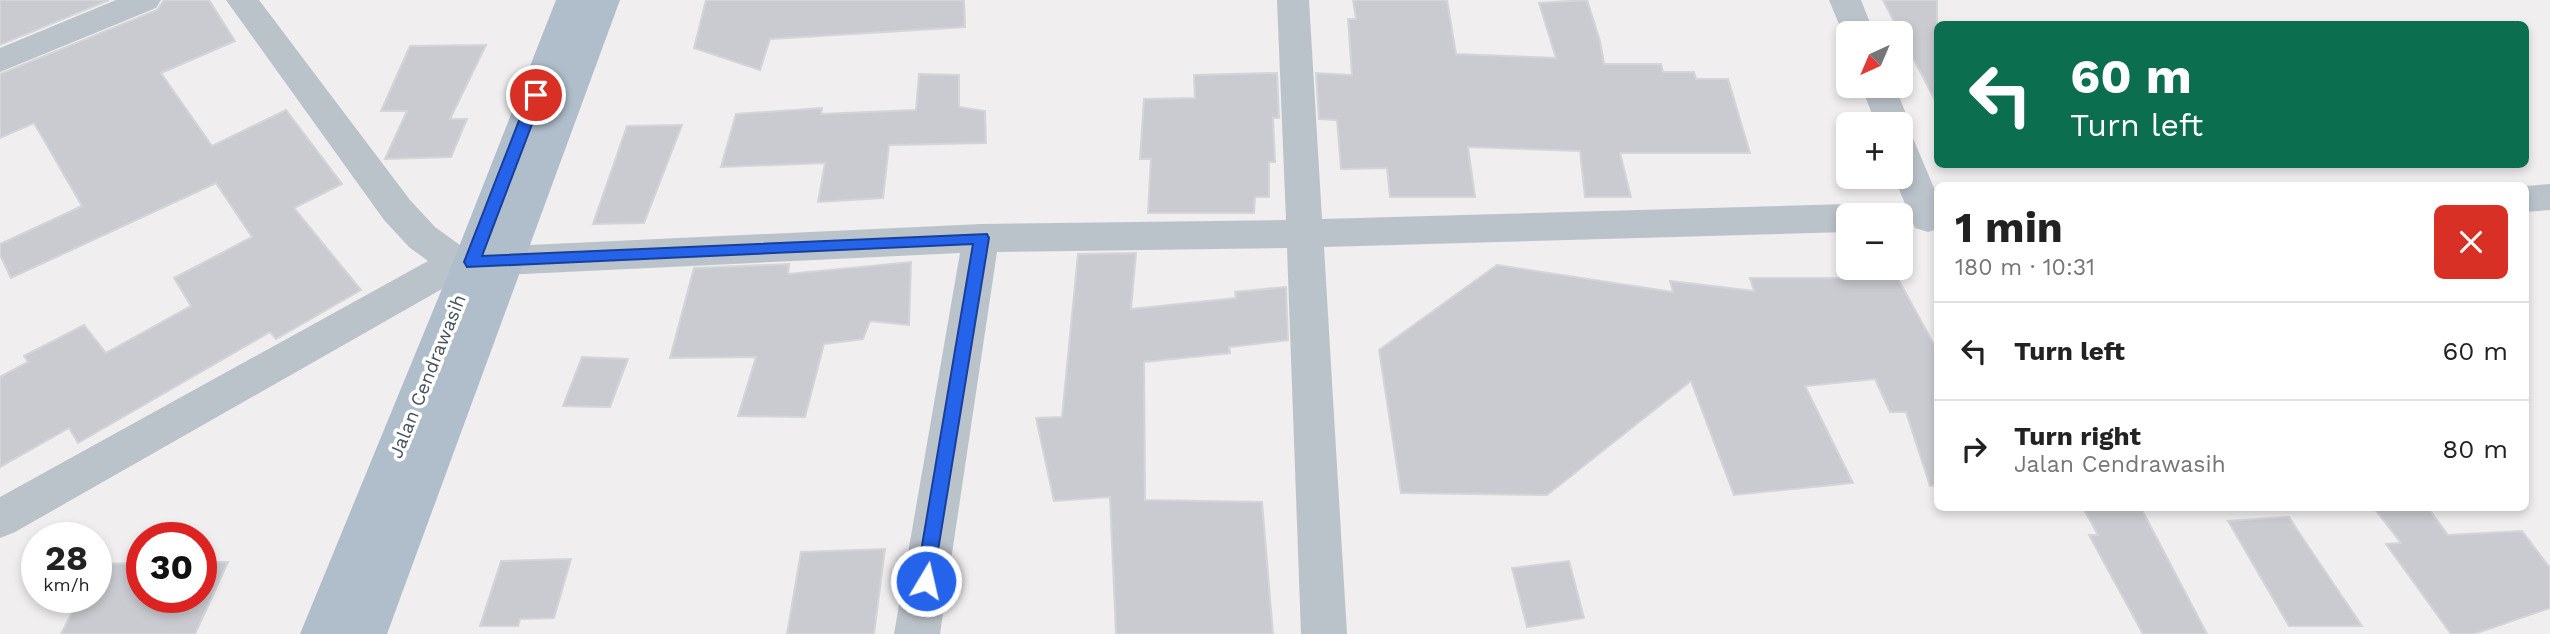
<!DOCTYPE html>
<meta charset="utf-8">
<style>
body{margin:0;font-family:"Work Sans",sans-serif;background:#f6f6f6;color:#222;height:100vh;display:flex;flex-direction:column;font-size:26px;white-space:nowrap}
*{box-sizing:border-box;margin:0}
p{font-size:23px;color:#767676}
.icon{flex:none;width:38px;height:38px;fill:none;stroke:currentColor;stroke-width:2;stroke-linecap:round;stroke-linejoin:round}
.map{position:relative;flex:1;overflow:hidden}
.sheet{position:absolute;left:1934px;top:182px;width:595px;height:329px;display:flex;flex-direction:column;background:#fff;border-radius:10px;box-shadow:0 4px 10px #0003}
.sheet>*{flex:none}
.top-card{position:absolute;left:1934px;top:21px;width:595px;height:147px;border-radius:10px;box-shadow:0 4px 10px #0003;background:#0b6e4f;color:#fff;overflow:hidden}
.needle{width:46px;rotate:224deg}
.buttons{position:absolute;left:1836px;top:21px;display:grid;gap:14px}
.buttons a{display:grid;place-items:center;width:77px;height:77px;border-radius:10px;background:#fff;box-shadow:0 4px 10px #0003;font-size:35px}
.speed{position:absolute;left:21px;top:522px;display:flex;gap:14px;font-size:35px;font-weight:700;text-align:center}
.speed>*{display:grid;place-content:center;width:91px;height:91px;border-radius:50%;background:#fff;box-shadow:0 4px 10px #0003;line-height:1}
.speed small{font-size:18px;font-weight:400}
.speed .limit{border:10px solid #d22;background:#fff;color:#111}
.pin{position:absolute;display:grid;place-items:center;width:60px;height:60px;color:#fff;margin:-30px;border:4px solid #fff;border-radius:50%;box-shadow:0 2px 7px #0007}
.me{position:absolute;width:77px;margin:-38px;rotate:9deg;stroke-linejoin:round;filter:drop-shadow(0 0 5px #0008)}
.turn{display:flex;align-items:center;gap:24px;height:147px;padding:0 21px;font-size:32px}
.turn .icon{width:91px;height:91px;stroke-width:2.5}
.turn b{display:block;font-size:49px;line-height:60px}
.round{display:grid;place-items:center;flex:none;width:74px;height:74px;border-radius:10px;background:#f6f6f6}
.overview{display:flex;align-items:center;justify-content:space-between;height:119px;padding:0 21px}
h1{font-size:42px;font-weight:700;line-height:52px}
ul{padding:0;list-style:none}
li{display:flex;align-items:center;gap:21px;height:98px;padding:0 21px;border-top:2px solid #e0e0e0}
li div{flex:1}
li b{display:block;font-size:26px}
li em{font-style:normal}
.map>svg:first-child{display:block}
.building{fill:#c9cbd0;stroke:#d3d5d9;stroke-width:2}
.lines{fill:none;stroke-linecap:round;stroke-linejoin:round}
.minor{fill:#bbc3ca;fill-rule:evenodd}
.major{fill:#b0becb;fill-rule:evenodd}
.route{fill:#2563eb;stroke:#184099;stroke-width:2}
.labels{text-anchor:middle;stroke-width:7;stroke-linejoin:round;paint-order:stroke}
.street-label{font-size:19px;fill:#48525a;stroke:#fff}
</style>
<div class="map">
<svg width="2550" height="634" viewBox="0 0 2550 634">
<rect width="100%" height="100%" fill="#f0eeee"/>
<g class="building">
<polygon points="0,0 109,0 0,45"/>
<polygon points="164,0 209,0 235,41 161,73 212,146 286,110 342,184 294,208 361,290 276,339 270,332 78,443 69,428 0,467 0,377 28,362 24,356 84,325 106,353 191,306 174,278 252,237 216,183 11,278 0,255 0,244 82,206 34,123 0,138 0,74 157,10"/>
<polygon points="706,0 964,0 965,27 770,39 760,70 694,48"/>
<polygon points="1353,0 1447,0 1456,54 1556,58 1539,3 1587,0 1600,41 1604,64 1661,64 1663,72 1694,72 1696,79 1728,79 1750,153 1620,153 1631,197 1585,197 1580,151 1468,147 1475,197 1390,197 1387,168 1341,169 1337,120 1319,119 1316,73 1352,75 1348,19 1356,19"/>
<polygon points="1883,0 1937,0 1937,104 1900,33"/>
<polygon points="486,45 450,119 467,119 451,157 385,159 407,111 381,111 410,46"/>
<polygon points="1277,73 1279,118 1273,118 1275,162 1269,162 1269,197 1255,197 1254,213 1148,213 1151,159 1140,159 1144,99 1195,98 1194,75"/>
<polygon points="919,74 959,75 959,107 985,111 986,143 889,145 883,198 818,202 825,163 721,167 736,114 822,108 821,114 916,110"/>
<polygon points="682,125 644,223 593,224 627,126"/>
<polygon points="1136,253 1131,309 1236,298 1235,292 1286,287 1288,340 1229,347 1230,353 1144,362 1145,500 1262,502 1273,634 1116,634 1110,497 1054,501 1036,418 1062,417 1078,254"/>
<polygon points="911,262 909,325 870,321 863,339 824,344 805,417 738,416 756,357 670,358 694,268 789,264 788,274"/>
<polygon points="1497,265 1673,292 1670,281 1754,291 1750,278 1845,278 1840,268 1892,268 1937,350 1937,485 1930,486 1906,412 1890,412 1875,379 1805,386 1853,483 1734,495 1691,381 1547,495 1401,493 1379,350"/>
<polygon points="582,357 628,359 610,407 563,406"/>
<polygon points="2083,508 2141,508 2207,634 2143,634 2089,535 2098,535"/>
<polygon points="2374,508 2428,508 2448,535 2522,531 2550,568 2550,608 2474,634 2451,634 2386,544 2401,543"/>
<polygon points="2289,517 2304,540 2362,626 2289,626 2228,521"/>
<polygon points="885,549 874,634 787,634 801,552"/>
<polygon points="571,559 554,618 520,619 518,626 480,626 501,561"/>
<polygon points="1569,561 1584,618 1527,627 1512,568"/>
<polygon points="201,562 228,562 195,634 61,634 80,597 96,597 96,564 142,563 142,597 201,597"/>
</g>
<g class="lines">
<g class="minor">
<polygon points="116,0 161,0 156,8 0,72 0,48"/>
<polygon points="226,0 259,0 410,200 435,227 464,248 981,224 1286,220 1277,0 1309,0 1322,219 1848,204 1861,208 1865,215 1848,215 1848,232 1324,247 1347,634 1301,634 1287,248 997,252 940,634 894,634 960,253 463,277 15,532 0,538 0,497 428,261 409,247 384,220"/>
<polygon points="1829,0 1861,0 1874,33 1848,33 1846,41"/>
<polygon points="1861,86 1895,86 1910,124 1903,133 1912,136 1937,195 1937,229 1928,232 1915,228 1894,177 1900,177 1900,124 1876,124"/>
<polygon points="2550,184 2550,210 2525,212 2525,186"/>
</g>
<polygon class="major" points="556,0 620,0 387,634 300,634 453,262"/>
</g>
<polygon class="route" points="536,90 543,95 482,256 987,234 989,238 932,587 926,589 919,587 916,581 973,244 467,267 464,262 529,95"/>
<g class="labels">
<g class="street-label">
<text transform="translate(427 376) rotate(-68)" y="7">Jalan Cendrawasih</text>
</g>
</g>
</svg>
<div class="buttons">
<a><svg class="needle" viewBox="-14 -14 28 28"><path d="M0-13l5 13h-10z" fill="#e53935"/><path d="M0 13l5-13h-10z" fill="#767676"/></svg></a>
<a>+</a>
<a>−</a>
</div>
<div class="speed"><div>28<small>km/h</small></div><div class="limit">30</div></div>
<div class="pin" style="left:536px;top:95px;background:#d93025"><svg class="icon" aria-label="arrive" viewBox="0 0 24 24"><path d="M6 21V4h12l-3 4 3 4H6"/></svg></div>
<svg class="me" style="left:926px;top:581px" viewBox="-20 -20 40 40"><circle r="17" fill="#2563eb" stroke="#fff" stroke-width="3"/><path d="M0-11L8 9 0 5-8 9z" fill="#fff"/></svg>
<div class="top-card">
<div class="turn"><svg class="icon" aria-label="left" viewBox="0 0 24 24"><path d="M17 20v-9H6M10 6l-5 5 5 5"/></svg><div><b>60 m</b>Turn left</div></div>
</div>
<section class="sheet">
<div class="overview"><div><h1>1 min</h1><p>180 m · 10:31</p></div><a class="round" style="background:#d93025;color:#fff"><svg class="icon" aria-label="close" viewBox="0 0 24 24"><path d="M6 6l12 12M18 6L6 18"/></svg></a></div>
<ul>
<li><svg class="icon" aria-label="left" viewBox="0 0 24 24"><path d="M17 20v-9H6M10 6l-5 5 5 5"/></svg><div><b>Turn left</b></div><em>60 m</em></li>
<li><svg class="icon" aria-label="right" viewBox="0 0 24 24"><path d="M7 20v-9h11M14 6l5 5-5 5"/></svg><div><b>Turn right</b><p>Jalan Cendrawasih</p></div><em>80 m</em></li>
</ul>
</section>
</div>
